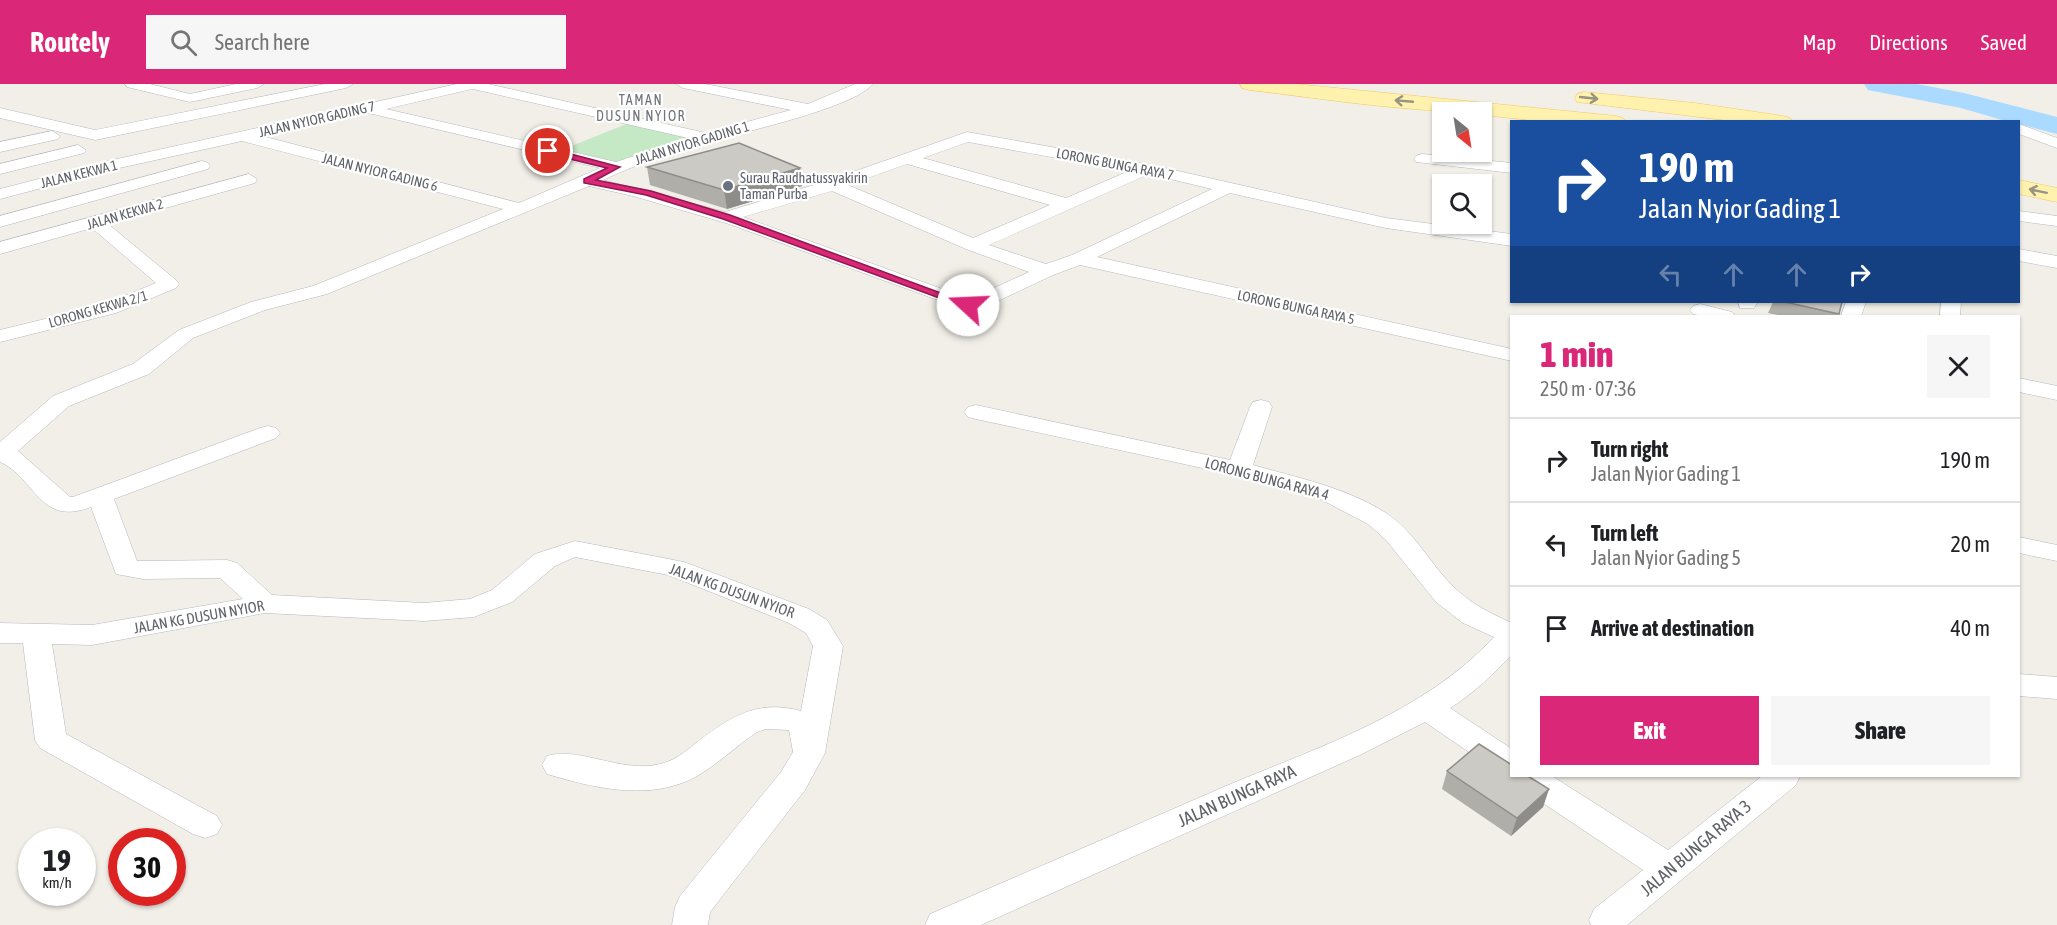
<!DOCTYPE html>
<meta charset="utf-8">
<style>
body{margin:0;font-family:"Asap Condensed",sans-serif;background:#f6f6f6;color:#202124;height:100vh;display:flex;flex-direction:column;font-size:22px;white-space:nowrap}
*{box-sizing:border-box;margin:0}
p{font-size:20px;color:#757577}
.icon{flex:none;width:33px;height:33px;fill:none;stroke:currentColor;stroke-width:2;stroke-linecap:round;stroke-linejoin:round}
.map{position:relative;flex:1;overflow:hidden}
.side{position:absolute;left:1510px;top:231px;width:510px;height:462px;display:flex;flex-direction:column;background:#fff;border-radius:0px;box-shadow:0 2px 4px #0004}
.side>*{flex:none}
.guide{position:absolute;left:1510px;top:36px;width:510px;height:183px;border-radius:0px;box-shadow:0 2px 4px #0004;background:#1a4fa0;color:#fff;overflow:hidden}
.needle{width:39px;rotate:150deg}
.controls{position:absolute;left:1432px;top:18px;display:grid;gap:12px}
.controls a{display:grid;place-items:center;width:60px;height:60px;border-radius:0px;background:#fff;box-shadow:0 2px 4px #0004;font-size:30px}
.speed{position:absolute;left:18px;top:744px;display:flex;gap:12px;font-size:30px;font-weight:700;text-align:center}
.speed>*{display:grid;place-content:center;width:78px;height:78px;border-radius:50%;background:#fff;box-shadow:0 2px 4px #0004;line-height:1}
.speed small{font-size:15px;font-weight:400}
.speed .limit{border:9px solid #d22;background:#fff;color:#111}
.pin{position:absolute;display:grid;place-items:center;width:51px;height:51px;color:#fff;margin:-26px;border:3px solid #fff;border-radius:50%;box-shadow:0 2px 6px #0007}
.me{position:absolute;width:66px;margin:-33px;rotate:290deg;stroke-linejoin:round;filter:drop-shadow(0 0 4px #0008)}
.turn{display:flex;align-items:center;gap:21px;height:126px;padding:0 30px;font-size:27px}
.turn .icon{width:78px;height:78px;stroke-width:2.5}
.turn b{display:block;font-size:42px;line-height:51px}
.lanes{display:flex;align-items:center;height:57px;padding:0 30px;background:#0003;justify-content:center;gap:30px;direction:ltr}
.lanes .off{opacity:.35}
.round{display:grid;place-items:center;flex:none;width:63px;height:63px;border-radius:0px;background:#f6f6f6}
.head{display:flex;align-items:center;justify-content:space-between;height:102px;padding:0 30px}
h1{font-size:36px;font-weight:800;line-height:45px;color:#db2777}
.cta{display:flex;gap:12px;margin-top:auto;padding:12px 30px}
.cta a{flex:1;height:69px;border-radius:0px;background:#db2777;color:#fff;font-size:24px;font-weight:800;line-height:69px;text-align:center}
.cta a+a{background:#f6f6f6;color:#202124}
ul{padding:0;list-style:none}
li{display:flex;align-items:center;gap:18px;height:84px;padding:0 30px;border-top:2px solid #e0e0e0}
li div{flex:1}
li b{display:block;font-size:22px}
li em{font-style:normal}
header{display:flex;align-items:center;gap:36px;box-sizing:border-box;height:84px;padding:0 30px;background:#db2777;color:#fff}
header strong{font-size:28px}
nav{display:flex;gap:33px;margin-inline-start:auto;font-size:21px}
.search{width:420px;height:54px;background:#f6f6f6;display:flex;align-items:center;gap:15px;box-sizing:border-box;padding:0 21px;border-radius:0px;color:#757577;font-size:22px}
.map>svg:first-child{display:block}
.green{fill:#c5e8c5}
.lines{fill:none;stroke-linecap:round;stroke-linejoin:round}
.river{fill:#aadaff;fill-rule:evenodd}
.minor-casing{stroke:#b5b8bc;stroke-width:1}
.major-casing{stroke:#f2c960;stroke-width:1}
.minor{fill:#fff;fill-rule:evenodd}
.major{fill:#fff2af;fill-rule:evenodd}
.wall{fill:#afaea9}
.shaded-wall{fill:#8f8d8a}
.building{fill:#cccac5;stroke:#8f8d8a;stroke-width:1.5}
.oneway{stroke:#979581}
.route{fill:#db2777;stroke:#8e194d;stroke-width:1.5}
.worship-dot{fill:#6b7280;stroke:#fff;stroke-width:2}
.labels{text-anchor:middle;stroke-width:4.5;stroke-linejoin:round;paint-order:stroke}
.far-neighbourhood-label{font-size:14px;letter-spacing:1.5px;fill:#70757a;stroke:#fff}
.far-street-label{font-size:14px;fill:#5f6368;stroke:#fff}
.far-worship-label{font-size:14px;fill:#5b616d;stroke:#fff;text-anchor:start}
.street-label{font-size:15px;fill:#5f6368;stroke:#fff}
.near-street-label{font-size:18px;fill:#5f6368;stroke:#fff}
</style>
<header>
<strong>Routely</strong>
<div class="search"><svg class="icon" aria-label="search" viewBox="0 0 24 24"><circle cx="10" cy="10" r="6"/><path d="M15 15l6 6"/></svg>Search here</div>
<nav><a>Map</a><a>Directions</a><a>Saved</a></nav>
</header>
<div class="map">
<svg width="2057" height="841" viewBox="0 0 2057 841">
<rect width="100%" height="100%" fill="#f1efe8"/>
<polygon class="green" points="629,39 689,52 610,80 559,67"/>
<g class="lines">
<polygon class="river" points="1864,0 1917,0 1964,9 2057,33 2057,50 2019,40 2019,38 2009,38 1961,24 1868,6"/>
<g class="minor-casing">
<g id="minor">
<polygon points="125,0 150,0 190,10 236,0 264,0 257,4 190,18 127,3"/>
<polygon points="325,0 353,0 346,4 95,56 0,34 0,24 95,46"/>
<path d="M457,0h31l218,49 85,-23 -108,-22 -7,-4h29l103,20 47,-20h18c-20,24 -130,48 -165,58 -36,10 -71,22 -105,38l122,32 102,-31 140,-49 180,32 239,54 126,16v12l-126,-18 -156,-35 -133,64 415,92v12l-432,-96 -27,10 -70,33 -15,3 -242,-88 -93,-27 -44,-10 -262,108 -62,16 -72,28 -44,36 -80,32 -51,45 52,46h3l187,-69 8,-2 8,2 4,5 -4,5 -162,61 23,62 90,-1 10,3 35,32 152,8 46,-4 22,-9 43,-36 40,-13 109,21 125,47 18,11 16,26 -18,107 -20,37 -95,122 -2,13h-36l3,-18 5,-11 101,-124 12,-20 -4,-22 -23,-1 -9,3c-21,14 -39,32 -60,44 -46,26 -103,12 -150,-2l-5,-9 5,-9c32,-10 76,18 113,8 14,-3 25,-12 36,-21 34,-26 61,-44 105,-32l12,-65 -7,-13 -17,-10 -121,-48 -93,-18 -20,9 -43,36 -38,15 -50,4 -159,-8 -173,32 -40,-1 14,90 151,82 5,9 -5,9 -12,4 -12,-4 -153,-86 -5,-8 -12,-97h-23v-20l92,2 151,-26 -23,-21 -77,1 -27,-5 -25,-67c-52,20 -55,-29 -91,-45v-20l53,-46 80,-32 46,-34 72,-28 62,-16 190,-77 -261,-68 -132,29 -110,29v-10l108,-28zM472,5h1l215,49 -72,24 -230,-53zM367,29l6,1 227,54 -81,35 -257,-67zM968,58l161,29 -63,27 -143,-40zM907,80l143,41 -77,33 -125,-53zM1149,90l63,15 -140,66 -26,9 -57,-19zM832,107l134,58 63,23 -59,27 -227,-82z"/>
<polygon points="2019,40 2057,54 2057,64 2019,50"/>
<polygon points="52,47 60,52 58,55 0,68 0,58"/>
<polygon points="78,61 86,66 84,69 0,90 0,80"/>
<polygon points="1422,70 1512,79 1512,89 1416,78 1414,75 1416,72"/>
<polygon points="202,77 208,79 210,82 208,85 0,143 0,132"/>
<polygon points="249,90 257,95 255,99 108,140 176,196 179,200 176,204 116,229 0,258 0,246 102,221 156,199 92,144 0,170 0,158"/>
<polygon points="2019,127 2057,132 2057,142 2019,137"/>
<polygon points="2019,165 2057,172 2057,184 2019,177"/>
<polygon points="1738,218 1758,218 1754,224 1740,224"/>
<polygon points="1846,218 1866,218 1861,232 1841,232"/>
<polygon points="1941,218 1961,218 1960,232 1940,232"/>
<polygon points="1700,220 1732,228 1735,232 1702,232 1693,230 1690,226 1693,222"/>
<polygon points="2019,294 2057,302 2057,316 2019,308"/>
<path d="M1261,316l8,2 3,5 -19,58c45,13 92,22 133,48 30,19 45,54 71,77 16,15 35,24 55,33v31c-18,20 -38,39 -62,54l62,41v27h40l116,74 94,-74h38l-4,9 -169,140h-36l-2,-5 5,-11 49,-39 -127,-85 -4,-8 -11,-3 -76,-52 -63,32 -381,171h-56l5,-11c99,-43 198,-85 296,-128 93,-39 198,-73 268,-149l-31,-14 -27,-21 -50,-62 -18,-16 -48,-25 -85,-24 -259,-56 -8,-2 -4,-5 4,-5 8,-2 254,55 20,-53 3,-5z"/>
<polygon points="2019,453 2057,461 2057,477 2019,469"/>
<polygon points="2019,590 2057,593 2057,615 2019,612"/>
</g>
</g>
<g class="major-casing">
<g id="major">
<path d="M1240,0h56l320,32 7,2 3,4h-77l-67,-7v-3c-78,0 -156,-13 -233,-22l-7,-2z"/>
<polygon points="1584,8 1695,19 1783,32 1790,34 1793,38 1740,38 1577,18 1575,14 1577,10"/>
<polygon points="2019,96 2057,104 2057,118 2019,110"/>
</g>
</g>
<use href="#minor" class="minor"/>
<use href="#major" class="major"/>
</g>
<g class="wall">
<polygon points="647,83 800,84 802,102 727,125 650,101"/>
<polygon points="1773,218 1842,218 1837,232 1782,232 1768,229"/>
<polygon points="1447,687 1549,705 1543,723 1511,752 1442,705"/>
</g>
<g class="shaded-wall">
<polygon points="800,84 802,102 727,125 724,106"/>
<polygon points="1549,705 1543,723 1511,752 1517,734"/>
</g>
<g class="building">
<polygon points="739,59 800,84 724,106 647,83"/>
<polygon points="1785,218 1842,218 1839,230"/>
<polygon points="1479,660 1512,681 1512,692 1528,692 1549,705 1517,734 1447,687"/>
</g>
<defs><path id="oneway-shaft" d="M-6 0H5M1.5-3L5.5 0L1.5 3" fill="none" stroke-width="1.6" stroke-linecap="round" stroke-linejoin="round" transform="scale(1.5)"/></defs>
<g class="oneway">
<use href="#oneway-shaft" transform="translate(1589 14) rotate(6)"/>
<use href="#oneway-shaft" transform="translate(1404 17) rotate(-175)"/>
<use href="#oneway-shaft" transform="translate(2038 107) rotate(-168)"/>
</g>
<polygon class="route" points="548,64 620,83 596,96 651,107 730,131 973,221 972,223 964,223 723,135 646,111 584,99 584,95 607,84 545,69 543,67"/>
<circle class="worship-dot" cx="728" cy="102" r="6"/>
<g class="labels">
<g class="far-neighbourhood-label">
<text x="641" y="21">TAMAN<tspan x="641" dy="16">DUSUN NYIOR</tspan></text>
</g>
<g class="far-street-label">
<text transform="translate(317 35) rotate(-13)" y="5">JALAN NYIOR GADING 7</text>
<text transform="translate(692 59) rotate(-17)" y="5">JALAN NYIOR GADING 1</text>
<text transform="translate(1115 80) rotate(11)" y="5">LORONG BUNGA RAYA 7</text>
<text transform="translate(380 88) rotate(14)" y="5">JALAN NYIOR GADING 6</text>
<text transform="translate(79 90) rotate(-14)" y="5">JALAN KEKWA 1</text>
<text transform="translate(125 130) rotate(-16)" y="5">JALAN KEKWA 2</text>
<text transform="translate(1296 223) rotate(12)" y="5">LORONG BUNGA RAYA 5</text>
<text transform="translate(98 225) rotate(-16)" y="5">LORONG KEKWA 2/1</text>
</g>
<g class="far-worship-label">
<text x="740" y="99">Surau Raudhatussyakirin<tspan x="740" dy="16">Taman Purba</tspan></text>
</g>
<g class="street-label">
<text transform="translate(1267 395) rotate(15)" y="5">LORONG BUNGA RAYA 4</text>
<text transform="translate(732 507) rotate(20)" y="5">JALAN KG DUSUN NYIOR</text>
<text transform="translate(199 533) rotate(-10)" y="5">JALAN KG DUSUN NYIOR</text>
</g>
<g class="near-street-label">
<text transform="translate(1237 712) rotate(-24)" y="6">JALAN BUNGA RAYA</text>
<text transform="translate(1696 764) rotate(-40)" y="6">JALAN BUNGA RAYA 3</text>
</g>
</g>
</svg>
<div class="controls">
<a><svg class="needle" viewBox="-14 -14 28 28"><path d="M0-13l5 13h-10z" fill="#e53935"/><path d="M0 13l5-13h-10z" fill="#757577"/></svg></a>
<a><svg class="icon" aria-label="search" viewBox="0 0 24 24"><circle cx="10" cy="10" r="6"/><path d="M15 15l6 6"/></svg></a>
</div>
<div class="speed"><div>19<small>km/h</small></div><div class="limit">30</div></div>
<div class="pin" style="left:548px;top:67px;background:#d93025"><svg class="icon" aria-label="arrive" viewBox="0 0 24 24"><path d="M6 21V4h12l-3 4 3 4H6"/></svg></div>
<svg class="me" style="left:968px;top:221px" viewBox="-20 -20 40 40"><circle r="19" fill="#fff"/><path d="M0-13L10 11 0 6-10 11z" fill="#db2777"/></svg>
<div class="guide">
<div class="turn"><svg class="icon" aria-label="right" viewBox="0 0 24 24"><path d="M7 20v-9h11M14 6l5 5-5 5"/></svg><div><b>190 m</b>Jalan Nyior Gading 1</div></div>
<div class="lanes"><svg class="icon off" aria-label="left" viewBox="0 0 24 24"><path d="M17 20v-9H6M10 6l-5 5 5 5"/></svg><svg class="icon off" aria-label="ahead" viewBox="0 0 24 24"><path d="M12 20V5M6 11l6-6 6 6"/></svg><svg class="icon off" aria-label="ahead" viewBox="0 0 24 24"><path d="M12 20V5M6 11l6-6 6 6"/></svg><svg class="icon" aria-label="right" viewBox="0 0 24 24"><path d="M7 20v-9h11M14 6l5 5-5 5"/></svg></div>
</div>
<section class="side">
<div class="head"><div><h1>1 min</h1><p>250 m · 07:36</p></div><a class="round"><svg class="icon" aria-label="close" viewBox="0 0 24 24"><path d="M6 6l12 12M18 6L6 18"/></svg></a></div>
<ul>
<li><svg class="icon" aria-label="right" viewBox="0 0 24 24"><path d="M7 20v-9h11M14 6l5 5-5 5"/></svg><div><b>Turn right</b><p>Jalan Nyior Gading 1</p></div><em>190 m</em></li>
<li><svg class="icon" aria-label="left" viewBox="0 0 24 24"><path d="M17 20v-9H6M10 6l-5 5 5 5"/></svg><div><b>Turn left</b><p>Jalan Nyior Gading 5</p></div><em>20 m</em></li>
<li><svg class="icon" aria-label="arrive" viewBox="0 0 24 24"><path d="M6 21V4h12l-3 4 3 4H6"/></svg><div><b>Arrive at destination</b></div><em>40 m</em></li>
</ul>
<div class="cta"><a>Exit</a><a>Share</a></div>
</section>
</div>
